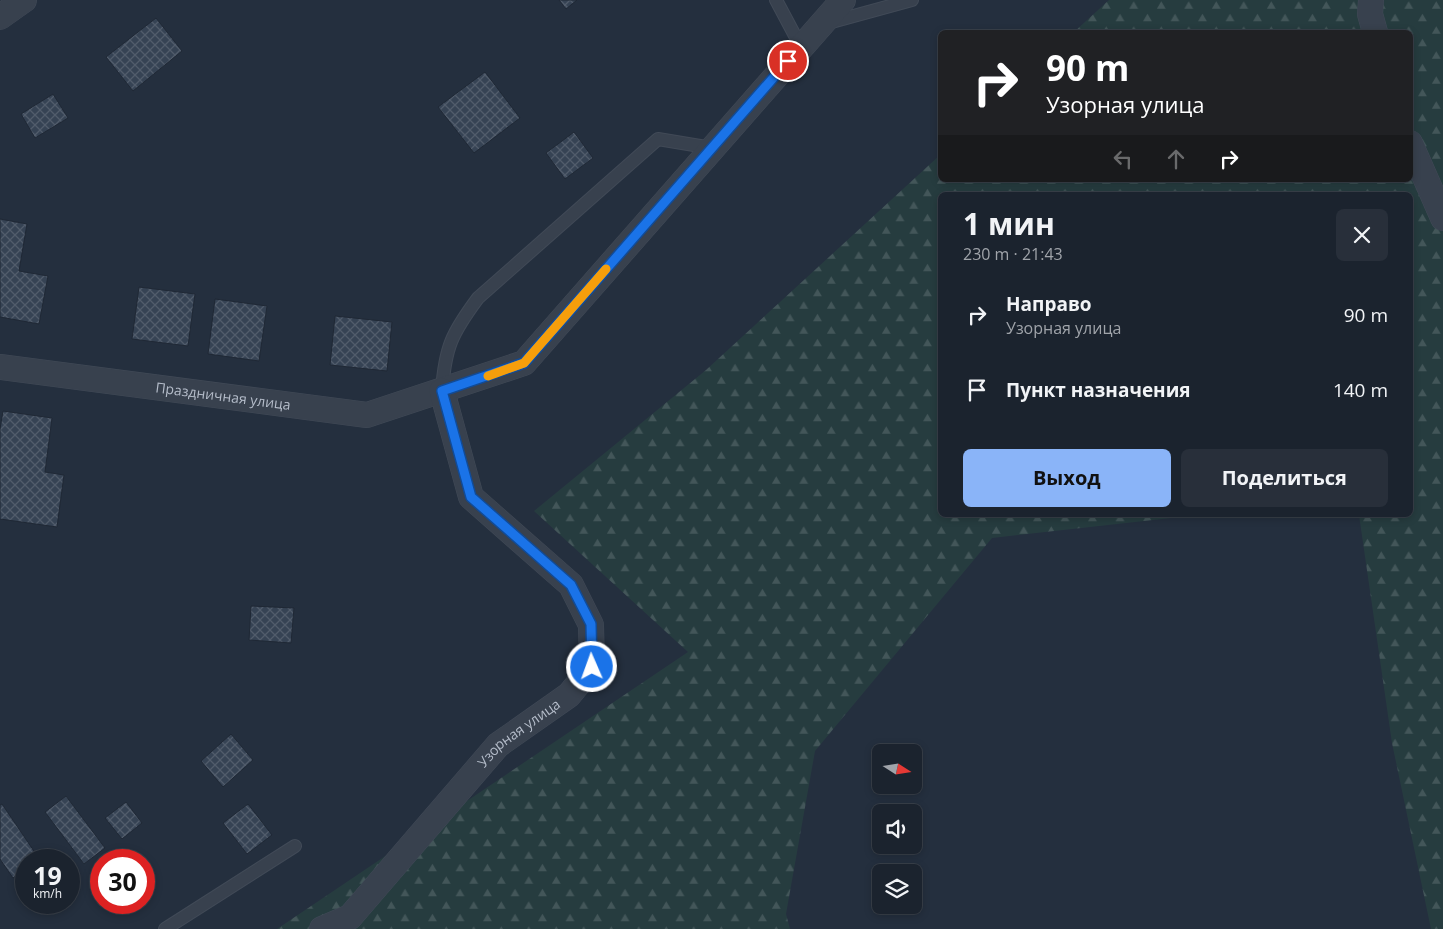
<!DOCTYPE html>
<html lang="ru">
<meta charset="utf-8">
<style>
body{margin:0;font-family:"Open Sans",sans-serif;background:#282f3a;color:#f1f3f6;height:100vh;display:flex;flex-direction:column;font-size:19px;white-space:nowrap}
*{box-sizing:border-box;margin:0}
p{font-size:16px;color:#a0a4aa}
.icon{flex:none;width:28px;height:28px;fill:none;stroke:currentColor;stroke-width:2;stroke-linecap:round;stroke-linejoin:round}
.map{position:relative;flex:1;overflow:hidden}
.details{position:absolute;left:938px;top:192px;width:475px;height:325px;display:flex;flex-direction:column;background:#1b232e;border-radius:8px;box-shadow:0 2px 8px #0003,0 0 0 1px #39404a}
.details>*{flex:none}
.hud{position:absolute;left:938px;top:30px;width:475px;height:152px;border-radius:8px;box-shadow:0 2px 8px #0003,0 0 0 1px #39404a;background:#202124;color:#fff;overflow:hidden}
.needle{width:32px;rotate:102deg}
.tools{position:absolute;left:872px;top:744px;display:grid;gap:10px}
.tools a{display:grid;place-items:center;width:50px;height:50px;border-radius:8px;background:#1b232e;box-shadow:0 2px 8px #0003,0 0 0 1px #39404a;font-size:25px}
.speed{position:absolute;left:15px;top:849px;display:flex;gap:10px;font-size:25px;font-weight:700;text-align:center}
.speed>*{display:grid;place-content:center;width:65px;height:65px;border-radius:50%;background:#1b232e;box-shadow:0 2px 8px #0003,0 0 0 1px #39404a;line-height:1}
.speed small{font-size:12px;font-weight:400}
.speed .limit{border:8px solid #d22;background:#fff;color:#111}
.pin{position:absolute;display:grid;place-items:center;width:42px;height:42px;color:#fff;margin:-21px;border:2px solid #fff;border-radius:50%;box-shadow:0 1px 5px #0007}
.me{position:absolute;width:55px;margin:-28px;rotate:358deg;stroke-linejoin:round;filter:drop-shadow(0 0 4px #0008)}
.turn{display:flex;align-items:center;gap:18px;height:105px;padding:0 25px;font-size:22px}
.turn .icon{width:65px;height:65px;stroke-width:2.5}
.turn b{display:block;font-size:35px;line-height:42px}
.lanes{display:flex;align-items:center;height:48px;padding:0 25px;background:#0003;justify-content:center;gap:25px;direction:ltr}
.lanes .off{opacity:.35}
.round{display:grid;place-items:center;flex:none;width:52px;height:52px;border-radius:8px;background:#282f3a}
.headline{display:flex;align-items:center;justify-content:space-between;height:85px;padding:0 25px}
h1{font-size:30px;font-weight:700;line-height:38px}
.action{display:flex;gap:10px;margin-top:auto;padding:10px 25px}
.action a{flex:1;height:58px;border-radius:8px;background:#8ab4f8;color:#111;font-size:20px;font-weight:700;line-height:58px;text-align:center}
.action a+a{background:#282f3a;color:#f1f3f6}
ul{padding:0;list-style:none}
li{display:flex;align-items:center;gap:15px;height:75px;padding:0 25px}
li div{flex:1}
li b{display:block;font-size:19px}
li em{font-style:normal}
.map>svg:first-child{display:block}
.forest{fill:url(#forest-firs)}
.building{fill:url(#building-cross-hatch);stroke:#1f2835}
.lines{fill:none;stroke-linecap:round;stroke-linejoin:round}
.lane-casing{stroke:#414a57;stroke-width:14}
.street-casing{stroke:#414a57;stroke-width:26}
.lane{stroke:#38414e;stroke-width:12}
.street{stroke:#38414e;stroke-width:25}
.route-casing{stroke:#114b97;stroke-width:12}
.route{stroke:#1a73e8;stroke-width:9}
.slow{stroke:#f59e0b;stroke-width:9}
.labels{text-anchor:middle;stroke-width:5;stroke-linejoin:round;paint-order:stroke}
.street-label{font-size:14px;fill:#b4bcc9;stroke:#1d2633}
</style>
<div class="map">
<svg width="1443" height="929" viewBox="0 0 1443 929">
<defs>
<pattern id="forest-firs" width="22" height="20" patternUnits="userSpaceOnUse" patternTransform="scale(1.25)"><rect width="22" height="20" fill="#263c3f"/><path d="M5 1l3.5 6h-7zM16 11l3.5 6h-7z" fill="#435659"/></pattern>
<pattern id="building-cross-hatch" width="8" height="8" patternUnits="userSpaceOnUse" patternTransform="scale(1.25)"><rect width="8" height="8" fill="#364354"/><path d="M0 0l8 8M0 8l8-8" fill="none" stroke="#515c6b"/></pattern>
</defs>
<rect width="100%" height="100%" fill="#242f3e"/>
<polygon class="forest" points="1109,0 1443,0 1443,929 1431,929 1392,743 1359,515 1410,515 1410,195 940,195 940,515 1198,515 992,538 815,751 786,914 790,929 277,929 688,652 534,511 706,370 940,155 940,180 1410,180 1410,32 1074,32"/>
<g class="building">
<polygon points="559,0 577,0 566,9"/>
<polygon points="156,18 182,51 133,91 106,57"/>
<polygon points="485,72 520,118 474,153 438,107"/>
<polygon points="53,94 68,118 35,138 21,114"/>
<polygon points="574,132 593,158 565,179 546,153"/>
<polygon points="0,219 27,224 19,271 48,276 39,324 0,317"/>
<polygon points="139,287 195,294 188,346 132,339"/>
<polygon points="215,299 267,306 259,361 208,354"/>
<polygon points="335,316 392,322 387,371 330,365"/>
<polygon points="3,411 52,418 45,472 64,475 57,527 0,519 0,429"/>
<polygon points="251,606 294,608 291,643 249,640"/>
<polygon points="231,734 253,760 223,787 201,761"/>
<polygon points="66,796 105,848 84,864 45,812"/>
<polygon points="126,802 142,823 122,839 105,818"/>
<polygon points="2,804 40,860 26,860 26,869 13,878 0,859 0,805"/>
<polygon points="248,804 272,835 247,854 223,823"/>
<polygon points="117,902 142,902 126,914"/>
</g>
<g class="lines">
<g class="lane-casing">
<g id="lane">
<polyline points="776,0 801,47"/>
<polyline points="828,23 912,0"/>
<path d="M442,391c3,-44 10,-58 36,-93l180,-159 54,9"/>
<polyline points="165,929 295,846"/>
</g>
</g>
<g class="street-casing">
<g id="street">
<polyline points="1371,0 1370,14 1375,32"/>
<polyline points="0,17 24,0"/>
<polyline points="1410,143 1443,218"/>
<path id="s1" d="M0,367l367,48 157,-52 319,-363"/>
<path id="s2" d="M322,929l28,-12 148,-172 71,-50 23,-28 -1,-42 -20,-40 -100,-88 -29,-106"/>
</g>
</g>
<use href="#lane" class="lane"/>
<use href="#street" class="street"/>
</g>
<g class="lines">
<g class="route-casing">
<polyline id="route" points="592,667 591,624 571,585 471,497 442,391 524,363 788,61"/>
</g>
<use href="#route" class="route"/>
<polyline class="slow" points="488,376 524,363 606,269"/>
</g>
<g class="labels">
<g class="street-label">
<text dy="5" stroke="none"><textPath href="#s1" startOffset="225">Праздничная улица</textPath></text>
<text dy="5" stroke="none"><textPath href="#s2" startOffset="281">Узорная улица</textPath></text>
</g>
</g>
</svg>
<div class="tools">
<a><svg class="needle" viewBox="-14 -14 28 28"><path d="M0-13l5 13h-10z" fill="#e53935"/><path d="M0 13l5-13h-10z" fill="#a0a4aa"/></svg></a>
<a><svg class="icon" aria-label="sound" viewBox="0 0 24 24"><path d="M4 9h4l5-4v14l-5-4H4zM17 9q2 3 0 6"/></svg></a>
<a><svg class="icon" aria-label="layers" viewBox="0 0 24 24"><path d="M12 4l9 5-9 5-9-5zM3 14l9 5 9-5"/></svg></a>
</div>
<div class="speed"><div>19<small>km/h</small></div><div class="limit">30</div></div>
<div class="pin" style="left:788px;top:61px;background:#d93025"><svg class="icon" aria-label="arrive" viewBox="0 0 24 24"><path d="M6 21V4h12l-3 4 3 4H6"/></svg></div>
<svg class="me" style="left:592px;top:667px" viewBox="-20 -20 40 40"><circle r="17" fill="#1a73e8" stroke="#fff" stroke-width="3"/><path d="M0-11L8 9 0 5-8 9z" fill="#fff"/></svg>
<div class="hud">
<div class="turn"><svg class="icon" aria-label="right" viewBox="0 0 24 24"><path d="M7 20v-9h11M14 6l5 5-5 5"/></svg><div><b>90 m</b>Узорная улица</div></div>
<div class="lanes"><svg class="icon off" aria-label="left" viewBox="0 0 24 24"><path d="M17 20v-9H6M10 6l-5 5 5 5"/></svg><svg class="icon off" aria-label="ahead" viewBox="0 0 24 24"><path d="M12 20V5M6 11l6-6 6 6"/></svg><svg class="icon" aria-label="right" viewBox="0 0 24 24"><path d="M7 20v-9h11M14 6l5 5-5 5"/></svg></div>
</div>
<section class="details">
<div class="headline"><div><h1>1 мин</h1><p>230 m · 21:43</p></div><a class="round"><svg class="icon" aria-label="close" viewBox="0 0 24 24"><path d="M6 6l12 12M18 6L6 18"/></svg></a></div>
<ul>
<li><svg class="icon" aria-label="right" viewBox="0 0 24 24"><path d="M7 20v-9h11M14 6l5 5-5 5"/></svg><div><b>Направо</b><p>Узорная улица</p></div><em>90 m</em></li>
<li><svg class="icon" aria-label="arrive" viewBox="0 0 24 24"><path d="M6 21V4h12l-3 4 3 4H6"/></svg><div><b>Пункт назначения</b></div><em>140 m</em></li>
</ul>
<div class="action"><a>Выход</a><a>Поделиться</a></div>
</section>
</div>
